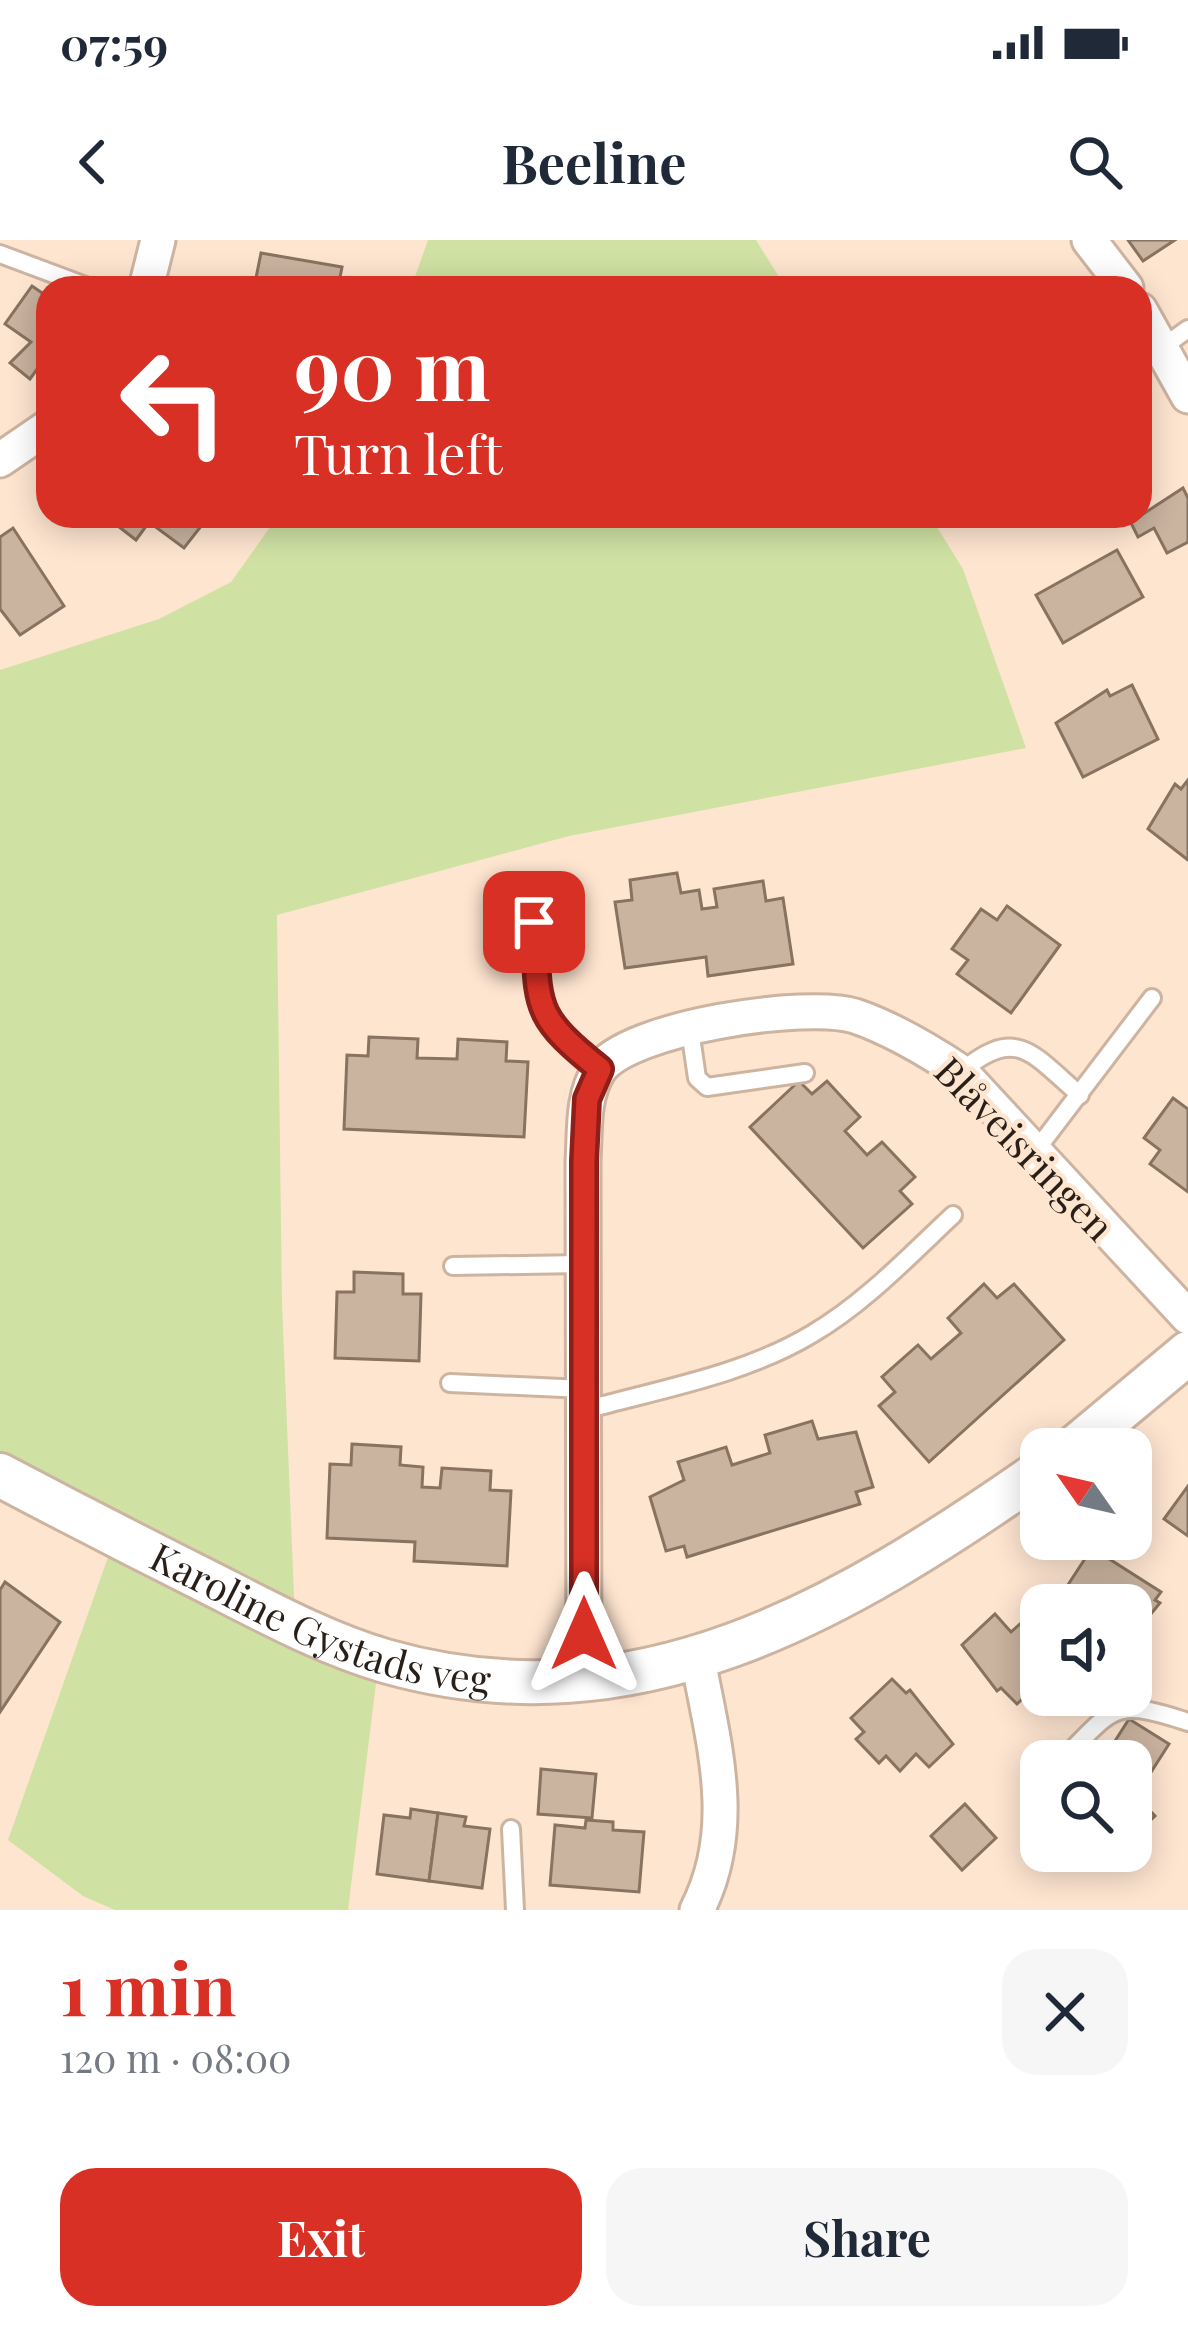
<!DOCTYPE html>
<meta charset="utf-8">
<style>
body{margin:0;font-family:"Playfair Display",serif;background:#f6f6f7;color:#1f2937;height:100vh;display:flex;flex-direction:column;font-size:45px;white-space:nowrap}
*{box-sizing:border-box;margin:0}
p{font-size:39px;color:#747a83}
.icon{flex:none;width:66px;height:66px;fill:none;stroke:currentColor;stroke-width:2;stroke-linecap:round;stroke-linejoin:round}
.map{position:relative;height:1670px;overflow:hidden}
.panel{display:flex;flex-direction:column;background:#fff;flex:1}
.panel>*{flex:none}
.banner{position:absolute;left:36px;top:36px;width:1116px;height:252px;border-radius:36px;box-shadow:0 6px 30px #0003;background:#d93025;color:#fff;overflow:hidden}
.needle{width:78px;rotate:304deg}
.fabs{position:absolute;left:1020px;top:1188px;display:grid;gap:24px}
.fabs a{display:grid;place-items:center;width:132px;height:132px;border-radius:24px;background:#fff;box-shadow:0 6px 30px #0003;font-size:60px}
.pin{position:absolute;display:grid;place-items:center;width:102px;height:102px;color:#fff;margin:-51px;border-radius:24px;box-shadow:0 6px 18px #0006}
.me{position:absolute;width:132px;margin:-66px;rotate:0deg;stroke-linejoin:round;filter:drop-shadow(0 0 9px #0008)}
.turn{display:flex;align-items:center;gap:42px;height:252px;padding:0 60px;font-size:54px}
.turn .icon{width:156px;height:156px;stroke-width:2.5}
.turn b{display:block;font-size:84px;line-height:102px}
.round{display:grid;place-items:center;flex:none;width:126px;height:126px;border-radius:36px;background:#f6f6f7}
.headline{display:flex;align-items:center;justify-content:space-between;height:204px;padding:0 60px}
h1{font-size:72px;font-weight:700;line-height:90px;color:#d93025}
.cta{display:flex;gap:24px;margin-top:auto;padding:24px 60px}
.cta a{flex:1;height:138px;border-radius:36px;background:#d93025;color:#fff;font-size:48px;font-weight:700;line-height:138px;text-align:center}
.cta a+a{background:#f6f6f7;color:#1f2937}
.status{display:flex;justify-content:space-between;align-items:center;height:84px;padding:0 60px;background:#fff;direction:ltr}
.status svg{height:33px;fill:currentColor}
header{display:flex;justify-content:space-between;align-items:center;height:156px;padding:0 60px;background:#fff;font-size:54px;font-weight:700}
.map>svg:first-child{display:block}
.green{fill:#cfe2a3}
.building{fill:#cab39f;stroke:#887360;stroke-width:3}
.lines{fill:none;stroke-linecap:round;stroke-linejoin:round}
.service-casing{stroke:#cdb4a1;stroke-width:22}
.minor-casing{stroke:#cdb4a1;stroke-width:39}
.tertiary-casing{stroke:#cdb4a1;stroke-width:48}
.service{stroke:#fff;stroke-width:16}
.minor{stroke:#fff;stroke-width:33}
.tertiary{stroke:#fff;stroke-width:42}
.route-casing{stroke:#8d1f18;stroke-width:30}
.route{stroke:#d93025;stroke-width:21}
.labels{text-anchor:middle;stroke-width:9;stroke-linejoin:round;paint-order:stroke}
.street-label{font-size:39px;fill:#281f18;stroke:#fee5d0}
</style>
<div class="status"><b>07:59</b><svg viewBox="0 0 49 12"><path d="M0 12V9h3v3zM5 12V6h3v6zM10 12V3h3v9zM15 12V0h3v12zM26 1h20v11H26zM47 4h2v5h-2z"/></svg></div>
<header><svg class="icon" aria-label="back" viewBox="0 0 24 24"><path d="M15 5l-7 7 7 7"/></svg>Beeline<svg class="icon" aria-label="search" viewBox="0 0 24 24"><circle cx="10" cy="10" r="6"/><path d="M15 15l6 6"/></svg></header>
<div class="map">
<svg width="1188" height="1670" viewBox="0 0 1188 1670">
<rect width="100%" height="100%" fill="#fee5d0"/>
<g class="green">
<polygon points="428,0 756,0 786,48 411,48"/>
<polygon points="278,276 930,276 963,329 1026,508 569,596 277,675 282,1063 295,1379 381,1403 348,1670 115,1670 83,1656 8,1600 113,1303 0,1244 0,430 159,379 231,342"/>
</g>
<g class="building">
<polygon points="1128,0 1175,0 1143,21"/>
<polygon points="261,13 342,27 338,48 254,48"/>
<polygon points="32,46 48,57 48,114 30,139 10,123 31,102 5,84"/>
<polygon points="1183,248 1188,258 1188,302 1167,313 1154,288 1138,297 1128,277 1140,276"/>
<polygon points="105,276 209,276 184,308 149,282 136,300"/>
<polygon points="13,288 64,366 20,395 0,369 0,297"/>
<polygon points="1117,310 1143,357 1063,403 1036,355"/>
<polygon points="1132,445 1158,499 1083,537 1056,483 1107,450 1110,456"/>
<polygon points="1188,540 1188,620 1148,589 1175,544 1181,549"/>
<polygon points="677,633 681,653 699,650 702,669 717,667 714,649 763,641 766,661 783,658 793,724 708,736 706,717 625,728 615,662 632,660 630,640"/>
<polygon points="1007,666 1060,705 1011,773 957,734 968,720 952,709 981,669 997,680"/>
<polygon points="369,797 418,799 417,818 457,819 458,799 507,802 506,821 528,822 524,897 344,889 347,815 368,816"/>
<polygon points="799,841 812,854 827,841 860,877 845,891 867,915 882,902 915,937 900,951 912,964 863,1008 750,887"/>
<polygon points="1173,858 1188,869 1188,952 1150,924 1160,910 1144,898"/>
<polygon points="354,1032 403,1034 403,1054 421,1054 419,1121 335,1118 337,1052 354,1052"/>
<polygon points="984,1044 997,1058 1014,1044 1064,1100 929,1222 879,1166 895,1152 882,1137 918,1105 931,1119 961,1093 948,1078"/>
<polygon points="812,1181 818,1199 856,1192 873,1247 856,1252 860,1264 687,1317 684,1306 666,1311 650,1257 684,1240 678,1222 726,1207 732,1225 770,1213 765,1195"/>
<polygon points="352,1204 401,1207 400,1225 423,1227 422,1247 440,1248 442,1228 491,1231 490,1250 511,1251 507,1326 414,1321 415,1302 327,1298 330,1224 351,1225"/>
<polygon points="1188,1246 1188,1296 1164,1279"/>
<polygon points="1092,1308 1161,1352 1155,1360 1160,1363 1131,1398 1131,1365 1072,1365 1060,1357"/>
<polygon points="5,1342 60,1382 0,1472 0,1350"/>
<polygon points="995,1374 1011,1392 1020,1384 1041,1407 1035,1417 1041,1424 1041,1441 1017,1464 1001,1448 997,1451 962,1405"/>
<polygon points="892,1439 906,1453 910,1450 953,1504 929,1527 916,1514 900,1531 886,1516 879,1523 856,1499 864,1492 851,1478"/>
<polygon points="1129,1479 1169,1504 1146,1540 1131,1530 1131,1521 1106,1515"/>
<polygon points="541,1529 596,1534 592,1578 538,1574"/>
<polygon points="1131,1551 1155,1576 1138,1592 1145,1599 1121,1620 1115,1613 1098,1629 1082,1611 1131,1611"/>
<polygon points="965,1564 996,1598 962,1630 931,1596"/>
<polygon points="411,1569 438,1573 429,1641 377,1634 384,1575 410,1578"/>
<polygon points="438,1573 466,1577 464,1586 490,1589 482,1648 429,1641"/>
<polygon points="586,1580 613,1582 613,1590 644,1592 639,1652 550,1645 555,1585 585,1588"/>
</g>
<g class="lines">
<g class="service-casing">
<g id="service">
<polyline points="0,14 91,48"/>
<polyline points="1163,107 1188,89"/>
<path d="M534,683c5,85 -3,91 66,146"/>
<polyline points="690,790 697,838 707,847 805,833"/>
<path d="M961,832c56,-48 72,-17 119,23"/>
<polyline points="1034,913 1152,758"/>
<polyline points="453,1026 583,1024"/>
<polyline points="450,1143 584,1149"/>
<path d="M585,1170c75,-21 159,-35 227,-76 53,-31 96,-77 141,-119"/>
<path d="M1061,1521c54,-54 51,-64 127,-39"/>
<polyline points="1035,1547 1041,1541"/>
<polyline points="511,1589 515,1670"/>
</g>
</g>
<g class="minor-casing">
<g id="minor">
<polyline points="1089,0 1126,48"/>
<polyline points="146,48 158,0"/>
<polyline points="1140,70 1188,156"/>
<polyline points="0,220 48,187"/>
<path d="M584,1438l-1,-517c2,-30 -1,-65 16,-91 30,-43 208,-69 256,-54 38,13 73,34 106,56l227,245"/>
<path d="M697,1670c42,-81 17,-165 1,-250"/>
</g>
</g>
<g class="tertiary-casing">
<g id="tertiary">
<polyline points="1073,1209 1188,1113"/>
<path id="s1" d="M0,1235c70,37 140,73 210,108 57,29 114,60 175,78 252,72 458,-52 656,-190"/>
</g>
</g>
<use href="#service" class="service"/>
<use href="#minor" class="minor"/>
<use href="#tertiary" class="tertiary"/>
</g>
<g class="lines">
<g class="route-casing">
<path id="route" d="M534,682c5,85 -3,92 66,147l-13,30 -3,62v473"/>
</g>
<use href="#route" class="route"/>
</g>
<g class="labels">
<g class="street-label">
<text transform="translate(1024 909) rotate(46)" y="14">Blåveisringen</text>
<text dy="14" stroke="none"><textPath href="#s1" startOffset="354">Karoline Gystads veg</textPath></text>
</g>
</g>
</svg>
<div class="fabs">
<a><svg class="needle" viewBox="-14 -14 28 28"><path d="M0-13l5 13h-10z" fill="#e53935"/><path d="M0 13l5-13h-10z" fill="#747a83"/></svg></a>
<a><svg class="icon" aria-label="sound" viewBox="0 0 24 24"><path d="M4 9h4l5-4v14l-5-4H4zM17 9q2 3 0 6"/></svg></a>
<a><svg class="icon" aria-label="search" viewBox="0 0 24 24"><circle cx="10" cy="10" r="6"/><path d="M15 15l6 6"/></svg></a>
</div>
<div class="pin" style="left:534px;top:682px;background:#d93025"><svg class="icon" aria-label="arrive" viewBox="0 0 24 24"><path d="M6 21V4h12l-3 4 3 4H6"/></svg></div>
<svg class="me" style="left:584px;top:1394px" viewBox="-20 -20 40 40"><path d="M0-17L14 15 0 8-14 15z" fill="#d93025" stroke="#fff" stroke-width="4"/></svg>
<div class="banner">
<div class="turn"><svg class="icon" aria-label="left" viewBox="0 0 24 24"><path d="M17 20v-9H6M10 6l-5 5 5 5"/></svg><div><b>90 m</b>Turn left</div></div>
</div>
</div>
<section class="panel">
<div class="headline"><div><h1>1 min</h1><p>120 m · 08:00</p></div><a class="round"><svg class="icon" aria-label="close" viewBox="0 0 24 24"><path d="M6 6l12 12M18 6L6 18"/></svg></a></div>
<div class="cta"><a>Exit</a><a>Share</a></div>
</section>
